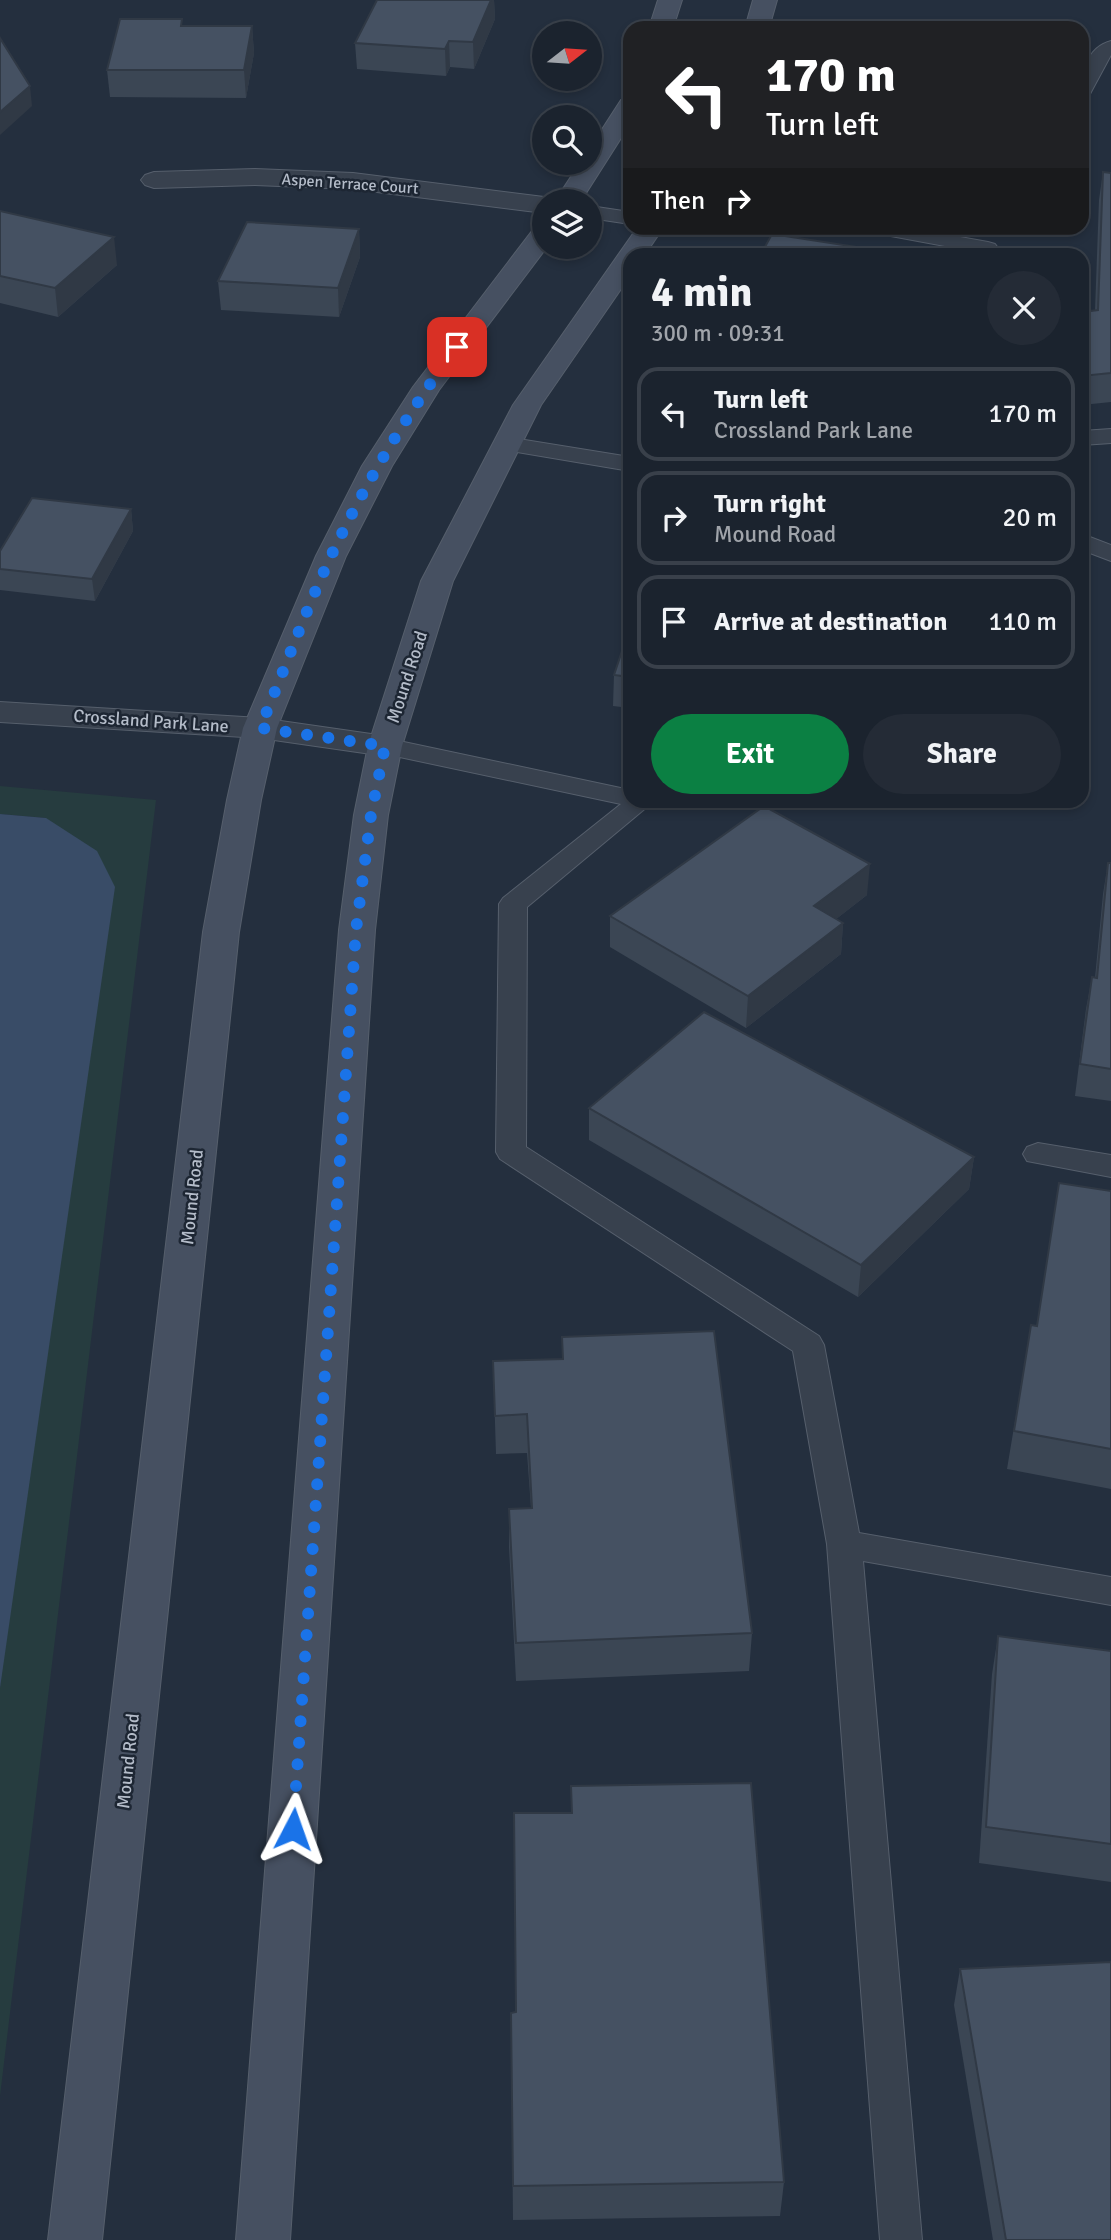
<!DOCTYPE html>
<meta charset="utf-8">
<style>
body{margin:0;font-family:Signika,sans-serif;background:#242b36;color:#f1f3f6;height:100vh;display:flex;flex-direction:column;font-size:26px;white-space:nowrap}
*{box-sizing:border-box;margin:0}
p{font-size:23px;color:#a0a4aa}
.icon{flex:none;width:38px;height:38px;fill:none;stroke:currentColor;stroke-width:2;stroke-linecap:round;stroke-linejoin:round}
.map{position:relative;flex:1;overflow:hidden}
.panel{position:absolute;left:623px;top:248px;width:466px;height:560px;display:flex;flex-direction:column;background:#1b232e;border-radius:21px;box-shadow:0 4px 10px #0003,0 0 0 2px #39404a}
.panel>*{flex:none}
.guide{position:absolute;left:623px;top:21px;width:466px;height:214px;border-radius:21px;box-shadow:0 4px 10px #0003,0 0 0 2px #39404a;background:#202124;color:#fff;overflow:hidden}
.needle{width:46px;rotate:73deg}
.fabs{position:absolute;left:532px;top:21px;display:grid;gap:14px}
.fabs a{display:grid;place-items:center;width:70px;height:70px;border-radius:50%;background:#1b232e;box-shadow:0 4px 10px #0003,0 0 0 2px #39404a;font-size:35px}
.pin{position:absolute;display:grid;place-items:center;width:60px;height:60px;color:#fff;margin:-30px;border-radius:14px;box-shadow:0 4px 10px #0006}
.me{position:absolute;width:77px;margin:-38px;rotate:4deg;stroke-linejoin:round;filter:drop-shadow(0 0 5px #0008)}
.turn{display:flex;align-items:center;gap:24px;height:147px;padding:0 28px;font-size:32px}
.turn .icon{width:91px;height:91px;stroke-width:2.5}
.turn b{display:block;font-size:49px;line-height:60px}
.then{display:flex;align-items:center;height:66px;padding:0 28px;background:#0003;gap:14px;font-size:26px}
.round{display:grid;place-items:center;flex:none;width:74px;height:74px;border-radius:37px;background:#242b36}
.overview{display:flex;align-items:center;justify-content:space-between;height:119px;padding:0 28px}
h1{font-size:42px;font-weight:700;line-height:52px}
.primary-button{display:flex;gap:14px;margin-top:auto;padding:14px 28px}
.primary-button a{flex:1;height:80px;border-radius:42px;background:#0b8043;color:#fff;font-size:28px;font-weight:700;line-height:80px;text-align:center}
.primary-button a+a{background:#242b36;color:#f1f3f6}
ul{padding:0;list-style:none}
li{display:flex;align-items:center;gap:21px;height:94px;margin:0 14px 10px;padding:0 14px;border:4px solid #39404a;border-radius:21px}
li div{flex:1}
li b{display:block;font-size:26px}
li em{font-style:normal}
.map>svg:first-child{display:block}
.green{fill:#263c3f}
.water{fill:#394c67}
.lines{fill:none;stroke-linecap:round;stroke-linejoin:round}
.lane-casing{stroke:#565f6c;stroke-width:2}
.street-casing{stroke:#565f6c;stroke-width:2}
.secondary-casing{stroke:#565f6c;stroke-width:2}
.lane{fill:#38414e;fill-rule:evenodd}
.street{fill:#38414e;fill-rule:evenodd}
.secondary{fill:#465061;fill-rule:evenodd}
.wall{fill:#3b4654}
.shaded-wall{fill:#303945}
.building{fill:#455162;stroke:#303945;stroke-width:2}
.route{stroke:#1a73e8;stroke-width:12;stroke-dasharray:0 21.6}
.labels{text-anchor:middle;stroke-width:5;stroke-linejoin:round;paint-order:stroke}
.far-street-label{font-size:16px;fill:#b4bcc9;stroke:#1d2633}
.street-label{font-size:18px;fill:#b4bcc9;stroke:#1d2633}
</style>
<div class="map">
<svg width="1111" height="2240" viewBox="0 0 1111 2240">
<rect width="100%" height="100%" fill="#242f3e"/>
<polygon class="green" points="0,786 156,800 0,2096 0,1688 46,818 0,814"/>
<polygon class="water" points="0,814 46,818 97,851 115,887 0,1688"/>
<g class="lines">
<g class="lane-casing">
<g id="lane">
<path d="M1111,41v14l-20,37 -2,4 -7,2c0,-24 3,-50 29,-57z"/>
<polygon points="590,206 630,212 630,224 590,218"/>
<polygon points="870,228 910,228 988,242 995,244 998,248 995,252 988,254 880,234 873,232"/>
<polygon points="1111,429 1111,443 1082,445 1082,431"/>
<polygon points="507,437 630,457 630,471 499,449 496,444 499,439"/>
<polygon points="1082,534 1111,545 1111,561 1082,550"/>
<polygon points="385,738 630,790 630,802 653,802 527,907 526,1147 819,1336 824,1345 859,1533 1111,1577 1111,1605 863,1561 922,2240 880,2240 827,1544 793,1351 500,1159 496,1152 499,904 503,898 621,804 376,752 372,746 376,740"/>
<polygon points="1038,1143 1111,1155 1111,1177 1027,1161 1023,1154 1027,1147"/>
</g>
</g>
<g class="street-casing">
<g id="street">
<polygon points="255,169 353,173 544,197 554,201 544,201 544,213 353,189 255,185 154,188 145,185 141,180 145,175 154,172"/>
<polygon points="0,702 260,718 385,736 397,739 402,746 397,753 385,756 260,738 0,722"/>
</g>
</g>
<g class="secondary-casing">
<g id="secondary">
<polygon points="658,0 682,0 673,28 649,28"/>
<polygon points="753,0 777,0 769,28 745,28"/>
<polygon points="630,98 630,124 581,201 555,201 580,163 590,163 590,148 621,100"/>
<polygon points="544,225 544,247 547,247 439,390 392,466 346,556 277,728 261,800 239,932 102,2240 48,2240 203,932 227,800 243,728 316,556 362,466 413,387 535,227"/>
<polygon points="637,228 663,228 644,256 630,256 630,276 541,405 453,581 402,746 388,815 375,930 290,2240 236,2240 339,930 354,815 368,746 421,581 513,405"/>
</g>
</g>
<use href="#lane" class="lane"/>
<use href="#street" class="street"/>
<use href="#secondary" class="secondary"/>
</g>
<g class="wall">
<polygon points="377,0 494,0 495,19 474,69 450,67 446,76 357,69 355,43"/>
<polygon points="183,26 252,26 254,53 246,98 110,97 107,70"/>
<polygon points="1103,172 1111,173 1111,402 1082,405 1082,312 1095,311 1099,200"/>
<polygon points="0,211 117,265 58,317 0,303"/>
<polygon points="359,229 360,257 339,317 221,310 218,281"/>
<polygon points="131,509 133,531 95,601 0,590 0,551"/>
<polygon points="630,627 630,708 613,706 614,675"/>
<polygon points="1108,863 1111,863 1111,1101 1075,1096 1086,1009 1092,977 1095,978 1103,894"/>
<polygon points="867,895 836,919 843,923 841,954 746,1028 610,947 610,916"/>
<polygon points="589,1108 974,1157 969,1189 858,1297 589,1140"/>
<polygon points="1111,1191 1111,1489 1007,1469 1031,1325 1036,1326"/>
<polygon points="562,1337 752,1633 749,1671 516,1681 509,1547 509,1509 531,1508 527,1453 496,1454 493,1361 562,1359"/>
<polygon points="998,1636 1111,1651 1111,1882 979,1863 992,1674"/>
<polygon points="571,1786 784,2182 780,2216 513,2220 511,2013 516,2012 571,1813"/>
<polygon points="960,1969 1111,2240 993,2240 954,2005"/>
</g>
<g class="shaded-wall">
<polygon points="491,0 494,0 495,19 474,69 473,42"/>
<polygon points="252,26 254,53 246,98 244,70"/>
<polygon points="449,41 450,67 446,76 445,49"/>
<polygon points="30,86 32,106 0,135 0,112"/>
<polygon points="359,229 360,257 339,317 338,288"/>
<polygon points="114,237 117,265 58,317 55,288"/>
<polygon points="131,509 133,531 95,601 92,579"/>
<polygon points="870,864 867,895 812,938 814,906"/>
<polygon points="843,923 841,954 746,1028 748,996"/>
<polygon points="974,1157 969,1189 858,1297 861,1265"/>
</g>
<g class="building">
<polygon points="377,0 491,0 473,42 449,41 445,49 355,43"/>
<polygon points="120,19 182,19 181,26 252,26 244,70 107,70"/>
<polygon points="0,38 30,86 0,112"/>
<polygon points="1103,172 1111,173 1111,373 1082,376 1082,312 1098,310"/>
<polygon points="0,211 114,237 55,288 0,276"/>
<polygon points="247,222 359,229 338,288 218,281"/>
<polygon points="772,234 902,254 901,256 760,256"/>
<polygon points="32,498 131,509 92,579 0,569 0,551"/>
<polygon points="630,627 630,677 614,675"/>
<polygon points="764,806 870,864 814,906 843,923 748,996 610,916"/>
<polygon points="1108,863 1111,863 1111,1069 1080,1064 1092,977 1097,978"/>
<polygon points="704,1012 974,1157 861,1265 589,1108"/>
<polygon points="1059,1183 1111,1191 1111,1449 1014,1431 1031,1325 1037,1326"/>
<polygon points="714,1331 752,1633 516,1643 509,1509 532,1508 527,1414 495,1416 493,1361 563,1359 562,1337"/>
<polygon points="998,1636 1111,1651 1111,1844 986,1827"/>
<polygon points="751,1783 784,2182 513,2186 511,2013 516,2012 514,1813 572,1813 571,1786"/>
<polygon points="1111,1962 1111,2240 1006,2240 960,1969"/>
</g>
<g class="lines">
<path class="route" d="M293,1829l63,-899 15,-115 14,-69 -125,-18c24,-57 45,-116 71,-172 35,-74 77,-144 126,-209"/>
</g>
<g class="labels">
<g class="far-street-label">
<text transform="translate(350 183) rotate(4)" y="6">Aspen Terrace Court</text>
</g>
<g class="street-label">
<text transform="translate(407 677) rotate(-72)" y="6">Mound Road</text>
<text transform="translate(151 721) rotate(4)" y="6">Crossland Park Lane</text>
<text transform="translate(192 1197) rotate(-84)" y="6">Mound Road</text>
<text transform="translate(128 1761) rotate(-84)" y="6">Mound Road</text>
</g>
</g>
</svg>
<div class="fabs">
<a><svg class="needle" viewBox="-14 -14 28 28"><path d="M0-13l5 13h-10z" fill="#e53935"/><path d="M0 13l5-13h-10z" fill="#a0a4aa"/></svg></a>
<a><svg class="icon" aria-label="search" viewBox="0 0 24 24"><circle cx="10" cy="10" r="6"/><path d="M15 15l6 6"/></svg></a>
<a><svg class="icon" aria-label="layers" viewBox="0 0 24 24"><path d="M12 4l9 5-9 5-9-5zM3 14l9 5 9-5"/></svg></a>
</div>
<div class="pin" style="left:457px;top:347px;background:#d93025"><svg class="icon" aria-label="arrive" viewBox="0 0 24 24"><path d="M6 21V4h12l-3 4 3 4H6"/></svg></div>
<svg class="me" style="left:293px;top:1829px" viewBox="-20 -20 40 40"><path d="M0-17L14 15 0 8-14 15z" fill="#1a73e8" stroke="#fff" stroke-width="4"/></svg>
<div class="guide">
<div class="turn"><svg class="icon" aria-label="left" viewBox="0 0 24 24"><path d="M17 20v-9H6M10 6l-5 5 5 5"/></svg><div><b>170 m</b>Turn left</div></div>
<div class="then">Then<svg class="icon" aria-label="right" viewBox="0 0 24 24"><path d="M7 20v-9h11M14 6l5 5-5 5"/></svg></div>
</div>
<section class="panel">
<div class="overview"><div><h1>4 min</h1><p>300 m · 09:31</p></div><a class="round"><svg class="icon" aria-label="close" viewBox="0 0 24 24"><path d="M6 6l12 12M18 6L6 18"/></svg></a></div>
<ul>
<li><svg class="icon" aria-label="left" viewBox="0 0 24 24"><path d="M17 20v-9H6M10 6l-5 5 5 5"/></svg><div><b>Turn left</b><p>Crossland Park Lane</p></div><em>170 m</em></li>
<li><svg class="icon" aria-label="right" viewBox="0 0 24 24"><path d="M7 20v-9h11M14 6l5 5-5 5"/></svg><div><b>Turn right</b><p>Mound Road</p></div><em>20 m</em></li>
<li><svg class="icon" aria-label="arrive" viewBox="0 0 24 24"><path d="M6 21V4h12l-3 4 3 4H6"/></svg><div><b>Arrive at destination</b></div><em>110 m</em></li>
</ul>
<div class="primary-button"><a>Exit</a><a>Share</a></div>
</section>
</div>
